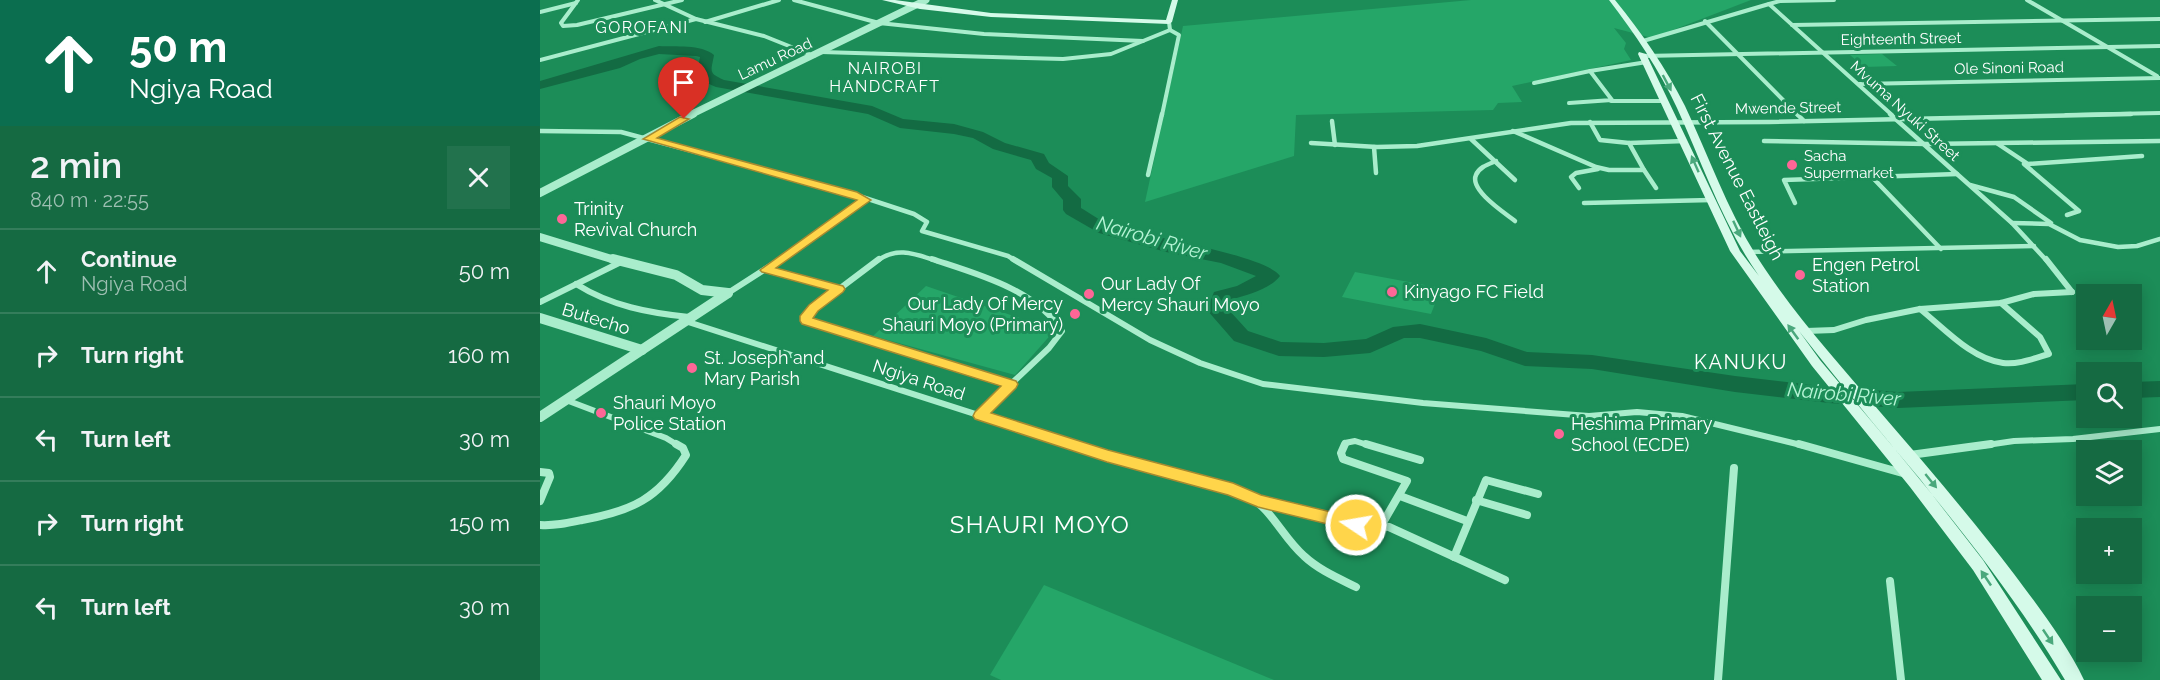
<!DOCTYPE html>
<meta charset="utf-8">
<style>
body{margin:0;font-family:Raleway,sans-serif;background:#22724d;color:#f1f3f6;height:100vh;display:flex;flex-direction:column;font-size:22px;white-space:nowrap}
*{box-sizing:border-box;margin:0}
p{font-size:20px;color:#9dbfb2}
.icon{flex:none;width:33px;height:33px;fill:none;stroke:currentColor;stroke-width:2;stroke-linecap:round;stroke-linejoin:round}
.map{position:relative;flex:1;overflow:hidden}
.drawer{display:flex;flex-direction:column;background:#156a42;width:540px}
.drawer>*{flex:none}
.hud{background:#0b6e4f;color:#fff;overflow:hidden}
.needle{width:39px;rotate:9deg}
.fabs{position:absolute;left:1536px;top:284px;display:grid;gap:12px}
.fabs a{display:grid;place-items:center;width:66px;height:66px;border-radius:0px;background:#156a42;box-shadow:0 3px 15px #0003;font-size:30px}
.pin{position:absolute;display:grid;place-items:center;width:51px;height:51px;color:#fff;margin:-62px -26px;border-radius:50% 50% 50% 0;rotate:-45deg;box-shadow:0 0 6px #0007}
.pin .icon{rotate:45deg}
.me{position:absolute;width:66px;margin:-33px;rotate:282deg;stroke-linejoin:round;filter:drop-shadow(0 0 4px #0008)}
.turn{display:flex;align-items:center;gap:21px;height:126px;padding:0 30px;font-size:27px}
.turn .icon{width:78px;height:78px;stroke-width:2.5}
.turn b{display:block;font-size:42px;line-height:51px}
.round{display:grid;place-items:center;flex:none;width:63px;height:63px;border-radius:0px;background:#22724d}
.summary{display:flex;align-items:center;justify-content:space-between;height:102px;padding:0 30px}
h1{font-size:36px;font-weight:600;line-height:45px}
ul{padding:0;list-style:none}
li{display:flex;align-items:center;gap:18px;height:84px;padding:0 30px;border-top:2px solid #347d5b}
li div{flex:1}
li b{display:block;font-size:22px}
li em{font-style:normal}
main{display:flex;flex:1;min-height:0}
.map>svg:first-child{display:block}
.green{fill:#25a668}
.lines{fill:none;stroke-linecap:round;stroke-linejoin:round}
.river{fill:#136b43;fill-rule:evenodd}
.minor-far3{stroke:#a9edcc;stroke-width:4}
.minor-far2{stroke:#a9edcc;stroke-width:4.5}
.minor-far1{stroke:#a9edcc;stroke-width:6}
.minor{stroke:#a9edcc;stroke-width:8}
.tertiary-far2{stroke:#a9edcc;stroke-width:7}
.tertiary-far1{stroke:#a9edcc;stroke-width:8}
.tertiary{stroke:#a9edcc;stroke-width:10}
.secondary{fill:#d5fae9;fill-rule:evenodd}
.oneway{fill:#4aa87c}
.route{fill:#ffd54a;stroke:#a68a30;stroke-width:1.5}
.poi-dot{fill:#fe6697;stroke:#1c8d58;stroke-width:2}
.labels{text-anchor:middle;stroke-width:6;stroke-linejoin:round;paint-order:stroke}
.far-street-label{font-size:15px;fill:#fff;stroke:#1c8d58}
.far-poi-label{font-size:15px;fill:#fff;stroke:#1c8d58;text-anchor:start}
.far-neighbourhood-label{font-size:16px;letter-spacing:1.5px;fill:#fff;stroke:#1c8d58}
.street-label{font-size:18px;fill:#fff;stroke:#1c8d58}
.poi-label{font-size:18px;fill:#fff;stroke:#1c8d58;text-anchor:start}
.water-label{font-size:20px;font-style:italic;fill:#b5f4d5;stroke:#1c8d58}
.neighbourhood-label{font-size:20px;letter-spacing:1.5px;fill:#fff;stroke:#1c8d58}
.near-neighbourhood-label{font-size:24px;letter-spacing:1.5px;fill:#fff;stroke:#1c8d58}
</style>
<main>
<section class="drawer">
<div class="hud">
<div class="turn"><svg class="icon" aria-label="ahead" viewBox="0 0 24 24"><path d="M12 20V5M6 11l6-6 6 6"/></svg><div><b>50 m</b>Ngiya Road</div></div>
</div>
<div class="summary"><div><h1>2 min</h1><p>840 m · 22:55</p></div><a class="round"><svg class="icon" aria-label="close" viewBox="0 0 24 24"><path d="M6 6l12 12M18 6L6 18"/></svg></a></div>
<ul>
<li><svg class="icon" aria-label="ahead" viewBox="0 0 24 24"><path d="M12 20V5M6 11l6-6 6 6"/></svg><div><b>Continue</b><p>Ngiya Road</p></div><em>50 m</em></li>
<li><svg class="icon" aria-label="right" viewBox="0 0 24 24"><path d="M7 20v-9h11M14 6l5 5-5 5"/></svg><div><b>Turn right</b></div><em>160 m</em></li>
<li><svg class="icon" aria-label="left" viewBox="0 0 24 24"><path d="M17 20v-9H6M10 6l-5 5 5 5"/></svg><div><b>Turn left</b></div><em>30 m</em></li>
<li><svg class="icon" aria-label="right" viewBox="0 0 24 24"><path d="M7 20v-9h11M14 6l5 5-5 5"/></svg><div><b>Turn right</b></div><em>150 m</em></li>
<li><svg class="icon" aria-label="left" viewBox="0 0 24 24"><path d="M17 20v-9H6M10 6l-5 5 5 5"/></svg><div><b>Turn left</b></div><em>30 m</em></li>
</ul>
</section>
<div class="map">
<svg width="1620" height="680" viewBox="0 0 1620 680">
<rect width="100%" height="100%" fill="#1c8d58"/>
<g class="green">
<polygon points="931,0 1211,0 1112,38 1074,28 1086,43 1084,49 1091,60 972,86 982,102 958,103 953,110 756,115 754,156 605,202 643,26"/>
<polygon points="1342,54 1357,66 1324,67 1310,55"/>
<polygon points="815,272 901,288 891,314 802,297"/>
<polygon points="386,286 515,330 475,375 333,336"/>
<polygon points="504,585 734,680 461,680 450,675"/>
</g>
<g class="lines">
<g class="river">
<path d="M119,46c16,1 42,-2 55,9 -3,17 -6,18 10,25l148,26 31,13 51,5 29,8 22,11 39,11 5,9 19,13v10l13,13v9c10,6 21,14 32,18 32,11 151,28 167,50 -10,13 -32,19 -47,23l-5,10 20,22 33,11 43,1 42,-4 27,-12 27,-3 66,14 41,14 65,3 143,21 94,11 69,5 188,-8v16l-188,8 -69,-5 -94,-11 -143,-23 -67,-3 -44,-15 -61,-13h-16l-34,15 -46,4 -45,-1 -45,-15 -27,-31 7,-18 23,-6 19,-10 -35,-13 -55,-11 -67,-19 -33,-19 -3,-4v-10l-11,-13v-9l-16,-9 -5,-9 -38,-11 -20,-11 -19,-4 -54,-6 -32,-14 -152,-27c-19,-8 -20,-10 -16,-30l-4,-1 -37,-2 -19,5 -20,9 -80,21v-8z"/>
<polygon points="1620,381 1620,397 1592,398 1592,382"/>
</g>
<g class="minor-far3">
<polyline points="38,0 21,23 23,26 37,25 142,0"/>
<polyline points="115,0 156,19 224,36 274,56"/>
<polyline points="254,0 339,23 444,34 603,41"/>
<polyline points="1294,0 1240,1 1229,4 1352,115"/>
<polyline points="1487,0 1617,76"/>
<polyline points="0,12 36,3"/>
<polyline points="1165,21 1258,115"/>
<polyline points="165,22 239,0"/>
<polyline points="1252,25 1620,19"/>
<polyline points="1103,41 1229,4"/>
<polyline points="281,52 523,59 571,54 630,30 629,22"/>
<polyline points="1103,56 1620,46"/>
<polyline points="0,60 156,19"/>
<polyline points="994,83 1050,71"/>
<polyline points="1319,84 1620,78"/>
<polyline points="1071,101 1125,101"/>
<polyline points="1029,103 1072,100 1050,71 1107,62"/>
<polyline points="622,115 639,35 630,30"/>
<polyline points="1526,115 1620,113"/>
</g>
<g class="minor-far2">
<polyline points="1257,114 1264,121"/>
<polyline points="792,121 795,145"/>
<polyline points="1050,122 1060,140 1089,143 1104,170"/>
<polyline points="0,131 81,132 313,194 374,214 387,222 382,231 468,256 476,261"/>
<polyline points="973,131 1056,167 1069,170 1104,170 1116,188"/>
<polyline points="931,139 975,180"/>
<polyline points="1224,141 1386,144 1620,141"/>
<polyline points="771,143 837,147 877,146 1031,123 1229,122 1591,114"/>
<polyline points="1089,143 1144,141"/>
<polyline points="1458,144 1488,164 1602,156"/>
<polyline points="834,147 836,173"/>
<path d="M956,161c-7,3 -17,6 -20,14 -7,15 29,38 39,46"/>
<polyline points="1484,164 1539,211 1527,215"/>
<polyline points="1417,174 1472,223 1507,261"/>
<polyline points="608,175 622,114"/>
<polyline points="1332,177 1401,249"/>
<polyline points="1430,185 1474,197 1511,223"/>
<polyline points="1039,188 1031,177 1036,173 1058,169"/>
<polyline points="1044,203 1171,200"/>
<polyline points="1255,203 1244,180 1417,174 1350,114"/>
<polyline points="1472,223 1509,224 1540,240 1578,247 1597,246 1620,239"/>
<polyline points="1208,252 1494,246"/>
<polyline points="239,261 325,200"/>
<path d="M337,261c20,-15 38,-7 60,0"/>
</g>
<g class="minor-far1">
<path d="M339,259l-65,49 -8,8v5l205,63 38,-36 13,-17c-27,-42 -85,-57 -130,-72"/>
<polyline points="473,259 610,340 660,363 723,384 883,403 1049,416 1097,412 1142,416 1265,446"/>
<polyline points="1506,259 1532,292"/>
<polyline points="226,270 298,289"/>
<path d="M36,284c35,22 73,29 113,33"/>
<polyline points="188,293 241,259"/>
<polyline points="0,302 81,262"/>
<path d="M1380,309c24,19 51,50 83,54 15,2 32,-5 46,-9l-9,-17 -39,-34"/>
<polyline points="145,321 535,446"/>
<polyline points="1266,331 1294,330 1326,320 1380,309 1461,303 1494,294 1532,292"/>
<polyline points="26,400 126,438 139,446"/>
<polyline points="441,416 471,384"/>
<polyline points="804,446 805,443 815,441 831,446"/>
<polyline points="1440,446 1474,441 1533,439 1620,429"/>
</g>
<g class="minor">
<path d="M531,444l176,51c25,14 36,43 57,61 15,14 34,22 52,31"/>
<polyline points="805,444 801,453 803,459 867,481 841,526"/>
<polyline points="826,444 880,460"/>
<polyline points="1259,444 1366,474"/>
<polyline points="1370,455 1451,444"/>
<polyline points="0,472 9,473 10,477 0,501"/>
<polyline points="860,496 927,521"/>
<polyline points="936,500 987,515"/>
<polyline points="718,501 807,523 849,527 965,580"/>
<path d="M0,525c15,1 28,-2 42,-5 50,-9 76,-21 104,-65l-3,-7 -7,-4"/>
<polyline points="914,557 946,480 998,494"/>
<polyline points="1350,581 1361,680"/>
<polyline points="1178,680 1194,468"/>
</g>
<polyline class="tertiary-far2" points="150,115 386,0"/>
<g class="tertiary-far1">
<polyline points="0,193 153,114"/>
<polyline points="0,237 78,261"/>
</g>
<g class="tertiary">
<polyline points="73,259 136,275 162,290 188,293"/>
<polyline points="0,318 102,350"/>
<polyline points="0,417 188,293"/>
</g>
<g class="secondary">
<polygon points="342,0 355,0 451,13 626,20 632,0 638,0 632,22 629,24 451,17 380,9"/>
<path d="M1069,0h6c27,33 51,68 70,106 26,55 45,112 80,163 34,51 76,97 116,144 46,53 91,106 133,161 24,32 53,70 70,106h-19c-75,-127 -176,-233 -266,-349l21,29 100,119 63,81 78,120h-19l-69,-110 -63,-83 -98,-121 -82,-115 -92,-197 1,-2 7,2 94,197 19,25c-36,-51 -56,-111 -82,-168 -18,-39 -42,-74 -68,-108z"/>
</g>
</g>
<defs><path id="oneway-solid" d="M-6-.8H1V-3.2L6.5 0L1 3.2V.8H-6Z" transform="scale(1.5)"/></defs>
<g class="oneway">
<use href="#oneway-solid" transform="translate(1127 83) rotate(62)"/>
<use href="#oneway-solid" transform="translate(1155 164) rotate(-114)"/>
<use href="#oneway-solid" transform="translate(1197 229) rotate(65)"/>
<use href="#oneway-solid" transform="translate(1253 332) rotate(-126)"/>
<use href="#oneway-solid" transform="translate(1391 481) rotate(51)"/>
<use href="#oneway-solid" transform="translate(1446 578) rotate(-124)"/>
<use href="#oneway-solid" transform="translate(1508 637) rotate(56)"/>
</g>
<polygon class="route" points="140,117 149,119 117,138 317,192 331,200 236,268 303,286 305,289 303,292 278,311 273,318 476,381 478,384 476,388 451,413 568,450 693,483 721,495 816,518 822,520 824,525 822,529 816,531 718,507 688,495 567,462 435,419 433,416 435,412 461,386 262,324 260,321 260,316 269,305 288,290 222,272 220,270 317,200 103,139"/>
<g class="poi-dot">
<circle cx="1252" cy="165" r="6"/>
<circle cx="22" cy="219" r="6"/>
<circle cx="1260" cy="275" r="6"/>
<circle cx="852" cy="292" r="6"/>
<circle cx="549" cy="294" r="6"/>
<circle cx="535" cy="314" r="6"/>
<circle cx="152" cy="368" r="6"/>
<circle cx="61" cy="413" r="6"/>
<circle cx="1019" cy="434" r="6"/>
</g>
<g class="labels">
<g class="far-street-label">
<text transform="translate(1361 39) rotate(-1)" y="5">Eighteenth Street</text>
<text transform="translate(235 59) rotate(-25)" y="5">Lamu Road</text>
<text transform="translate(1469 68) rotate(-1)" y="5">Ole Sinoni Road</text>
<text transform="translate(1248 108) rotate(-1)" y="5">Mwende Street</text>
<text transform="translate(1365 111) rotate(42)" y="5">Mvuma Nyuki Street</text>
</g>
<g class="far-poi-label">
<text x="1264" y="161">Sacha<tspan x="1264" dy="17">Supermarket</tspan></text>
</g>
<g class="far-neighbourhood-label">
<text x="102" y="33">GOROFANI</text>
<text x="345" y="74">NAIROBI<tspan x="345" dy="18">HANDCRAFT</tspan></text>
</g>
<g class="street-label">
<text transform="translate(1197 177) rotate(63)" y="6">First Avenue Eastleigh</text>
<text transform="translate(56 319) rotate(17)" y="6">Butecho</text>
<text transform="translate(379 380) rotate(18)" y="6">Ngiya Road</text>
</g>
<g class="poi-label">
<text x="34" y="215">Trinity<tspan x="34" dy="21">Revival Church</tspan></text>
<text x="1272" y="271">Engen Petrol<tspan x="1272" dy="21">Station</tspan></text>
<text x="561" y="290">Our Lady Of<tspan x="561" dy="21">Mercy Shauri Moyo</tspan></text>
<text x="864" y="298">Kinyago FC Field</text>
<text x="523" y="310" text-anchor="end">Our Lady Of Mercy<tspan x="523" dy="21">Shauri Moyo (Primary)</tspan></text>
<text x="164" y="364">St. Joseph and<tspan x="164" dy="21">Mary Parish</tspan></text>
<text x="73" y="409">Shauri Moyo<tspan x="73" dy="21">Police Station</tspan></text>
<text x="1031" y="430">Heshima Primary<tspan x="1031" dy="21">School (ECDE)</tspan></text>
</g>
<g class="water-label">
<text transform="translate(612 238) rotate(16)" y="7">Nairobi River</text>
<text transform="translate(1304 394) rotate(5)" y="7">Nairobi River</text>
</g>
<g class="neighbourhood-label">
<text x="1201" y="369">KANUKU</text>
</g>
<g class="near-neighbourhood-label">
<text x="500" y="533">SHAURI MOYO</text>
</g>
</g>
</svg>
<div class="fabs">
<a><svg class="needle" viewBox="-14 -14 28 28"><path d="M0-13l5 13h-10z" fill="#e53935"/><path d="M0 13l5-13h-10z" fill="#9dbfb2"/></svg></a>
<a><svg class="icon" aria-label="search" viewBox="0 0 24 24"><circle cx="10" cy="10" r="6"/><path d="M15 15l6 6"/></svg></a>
<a><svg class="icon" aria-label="layers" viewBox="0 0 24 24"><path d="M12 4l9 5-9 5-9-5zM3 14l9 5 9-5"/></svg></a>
<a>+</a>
<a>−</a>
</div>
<div class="pin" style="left:144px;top:119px;background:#d93025"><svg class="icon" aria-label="arrive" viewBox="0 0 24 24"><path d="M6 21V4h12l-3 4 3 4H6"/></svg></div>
<svg class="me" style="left:816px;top:525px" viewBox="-20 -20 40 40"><circle r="17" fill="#ffd54a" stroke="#fff" stroke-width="3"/><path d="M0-11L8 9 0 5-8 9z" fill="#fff"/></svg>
</div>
</main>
